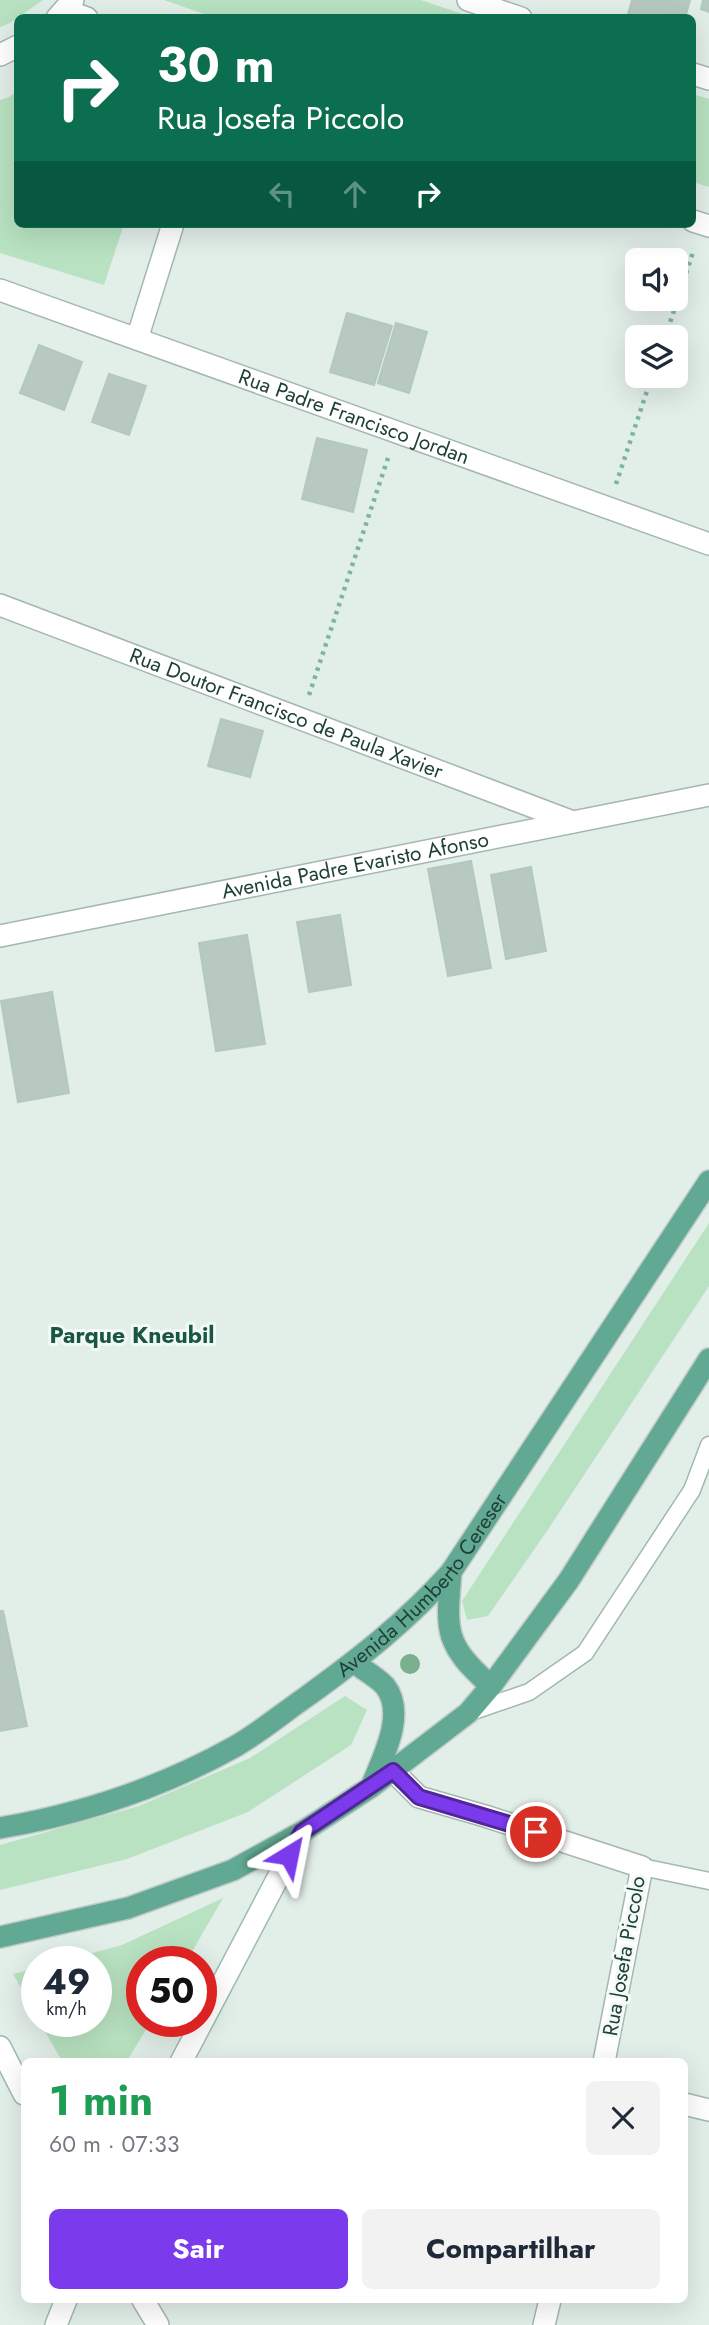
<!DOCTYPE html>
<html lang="pt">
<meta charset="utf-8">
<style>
body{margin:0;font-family:Jost,sans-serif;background:#f2f2f3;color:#1f2937;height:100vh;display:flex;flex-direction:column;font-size:26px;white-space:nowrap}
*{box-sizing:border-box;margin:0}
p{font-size:23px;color:#747a83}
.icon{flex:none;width:38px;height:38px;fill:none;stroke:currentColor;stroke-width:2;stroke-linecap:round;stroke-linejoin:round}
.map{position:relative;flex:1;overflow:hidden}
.details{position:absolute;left:21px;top:2058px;width:667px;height:245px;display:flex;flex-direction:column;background:#fff;border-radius:10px;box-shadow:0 7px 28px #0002}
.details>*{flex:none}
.guide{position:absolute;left:14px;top:14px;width:682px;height:214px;border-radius:10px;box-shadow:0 7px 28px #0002;background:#0b6e4f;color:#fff;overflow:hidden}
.controls{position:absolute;left:625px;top:248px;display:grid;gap:14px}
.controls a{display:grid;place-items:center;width:63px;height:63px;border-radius:10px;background:#fff;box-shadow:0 7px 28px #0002;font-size:35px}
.speed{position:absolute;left:21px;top:1946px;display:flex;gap:14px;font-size:35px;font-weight:700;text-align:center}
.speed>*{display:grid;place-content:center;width:91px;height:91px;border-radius:50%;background:#fff;box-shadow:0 7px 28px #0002;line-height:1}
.speed small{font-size:18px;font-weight:400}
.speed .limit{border:10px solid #d22;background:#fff;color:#111}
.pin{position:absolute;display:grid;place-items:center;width:60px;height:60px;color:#fff;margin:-30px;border:4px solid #fff;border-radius:50%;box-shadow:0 2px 7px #0007}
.me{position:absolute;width:77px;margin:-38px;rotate:35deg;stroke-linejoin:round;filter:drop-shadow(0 0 5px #0008)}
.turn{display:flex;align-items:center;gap:24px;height:147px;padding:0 28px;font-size:32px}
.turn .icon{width:91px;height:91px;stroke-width:2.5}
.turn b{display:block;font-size:49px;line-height:60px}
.lanes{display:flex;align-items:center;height:66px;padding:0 28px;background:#0003;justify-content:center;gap:35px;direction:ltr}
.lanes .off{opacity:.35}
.round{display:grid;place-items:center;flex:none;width:74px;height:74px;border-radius:10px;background:#f2f2f3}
.summary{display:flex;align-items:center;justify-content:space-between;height:119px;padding:0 28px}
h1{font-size:42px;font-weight:700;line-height:52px;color:#1e9e55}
.primary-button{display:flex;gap:14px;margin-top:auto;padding:14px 28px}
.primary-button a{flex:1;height:80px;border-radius:10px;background:#7c3aed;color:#fff;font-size:28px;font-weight:700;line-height:80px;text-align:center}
.primary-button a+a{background:#f2f2f3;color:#1f2937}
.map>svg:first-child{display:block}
.green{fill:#b8e2c1}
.building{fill:#b7c9c1;stroke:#b3c8bf;stroke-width:2}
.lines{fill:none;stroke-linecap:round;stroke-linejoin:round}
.service-casing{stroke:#a4b7af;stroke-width:19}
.minor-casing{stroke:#a4b7af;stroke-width:24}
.tertiary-casing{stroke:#a4b7af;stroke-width:24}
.secondary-casing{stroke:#9fbbb0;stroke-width:24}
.primary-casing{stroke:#c0cac7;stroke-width:24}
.path{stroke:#7eb5a1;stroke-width:4.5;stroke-dasharray:3.5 5;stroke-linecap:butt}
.service{stroke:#fff;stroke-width:16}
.minor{stroke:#fff;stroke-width:21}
.tertiary{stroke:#fff;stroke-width:21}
.secondary{stroke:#fff;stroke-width:21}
.primary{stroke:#61a993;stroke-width:21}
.tree{fill:#7ab08d}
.route-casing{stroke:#51269a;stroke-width:18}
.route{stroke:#7c3aed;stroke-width:12}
.labels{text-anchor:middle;stroke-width:6;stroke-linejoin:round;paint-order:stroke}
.street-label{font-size:21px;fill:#1f4136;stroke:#f3faf6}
.neighbourhood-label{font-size:23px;font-weight:bold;fill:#195644;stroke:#f3faf6}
</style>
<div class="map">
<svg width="709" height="2325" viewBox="0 0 709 2325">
<rect width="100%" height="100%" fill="#e2eee8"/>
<g class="green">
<polygon points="0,0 43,0 10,23 0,27"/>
<polygon points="164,0 421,0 471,17 213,17"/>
<polygon points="17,91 18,224 124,224 104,285 0,253 0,100 9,97"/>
<polygon points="693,94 709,99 709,187 693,182"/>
<polygon points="709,1223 709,1286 547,1531 488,1616 467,1620 462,1601"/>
<polygon points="345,1696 367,1710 351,1745 248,1812 127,1859 0,1890 0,1845 139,1806 250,1758"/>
<polygon points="223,1898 186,1962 142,1962 142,2021 151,2021 127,2061 62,2061 39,2021 96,2021 96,1962 59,1962 122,1945"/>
<polygon points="37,1968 37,2016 13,1974"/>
</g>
<g class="building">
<polygon points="632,0 690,0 685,18 627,18"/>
<polygon points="703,0 709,0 709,12 701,9"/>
<polygon points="347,313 392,326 374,385 330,372"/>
<polygon points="396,323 427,332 409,393 378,383"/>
<polygon points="39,345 82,362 64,410 20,393"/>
<polygon points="109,374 146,386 129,435 92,422"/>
<polygon points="317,438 367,450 353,512 302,499"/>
<polygon points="221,719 263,731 250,777 208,766"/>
<polygon points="471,861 491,968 448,976 428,869"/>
<polygon points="531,867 546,951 506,959 491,875"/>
<polygon points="340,915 351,985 309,992 297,922"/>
<polygon points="247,935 265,1044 216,1051 199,943"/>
<polygon points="52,992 69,1093 18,1102 1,1001"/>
<polygon points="0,1611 3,1611 27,1726 0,1731"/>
</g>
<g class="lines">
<g class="service-casing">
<g id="service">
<polyline points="468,1713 529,1692 585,1653 692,1490 709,1445"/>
<polyline points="642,1867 709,1881"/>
</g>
</g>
<g class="minor-casing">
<g id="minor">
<polyline points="468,0 521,18"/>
<polyline points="65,10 87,18"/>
<polyline points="57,18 73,0"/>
<polyline points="0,55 18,46"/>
<polyline points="693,74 709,79"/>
<polyline points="693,221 709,226"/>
<path id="s1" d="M0,290l709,254"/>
<polyline points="137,339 173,224"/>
<path id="s2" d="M0,605l573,217"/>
<polyline points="393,1771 419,1797 485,1816 642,1867 604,2062"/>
<polyline points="684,2104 709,2110"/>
<polyline points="143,2300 158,2325"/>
<polyline points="544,2325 550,2300"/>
</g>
</g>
<g class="tertiary-casing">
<g id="tertiary">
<path id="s3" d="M0,936l709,-141"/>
</g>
</g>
<g class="secondary-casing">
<g id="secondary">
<polyline points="0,2047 24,2094"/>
<polyline points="181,2062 302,1832"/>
<polyline points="56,2325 66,2300"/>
</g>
</g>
<g class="primary-casing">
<g id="primary">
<path d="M451,1572c-5,60 -7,72 40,114"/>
<path d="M354,1663c10,7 23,14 31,23 22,28 -3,73 -14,101"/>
<path id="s4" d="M0,1828c82,-14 163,-41 236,-82 24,-14 47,-33 70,-49 54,-39 100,-75 145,-125l258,-391"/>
<polyline points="0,1937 128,1908 233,1870 302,1832 371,1787 468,1713 491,1686 569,1580 709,1359"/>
</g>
</g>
<g class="path">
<polyline points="665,338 694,249"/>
<polyline points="616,484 652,376"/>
<polyline points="309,695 388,458"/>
</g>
<use href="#service" class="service"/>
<use href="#minor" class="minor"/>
<use href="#tertiary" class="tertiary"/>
<use href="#secondary" class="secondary"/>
<use href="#primary" class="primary"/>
</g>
<circle class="tree" cx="410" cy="1664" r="10"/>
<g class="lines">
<g class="route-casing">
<polyline id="route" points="289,1855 302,1832 393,1771 419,1797 536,1832"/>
</g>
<use href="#route" class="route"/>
</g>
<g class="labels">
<g class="street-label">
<text dy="7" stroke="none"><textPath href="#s1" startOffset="376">Rua Padre Francisco Jordan</textPath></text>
<text dy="7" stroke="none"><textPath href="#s2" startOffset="306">Rua Doutor Francisco de Paula Xavier</textPath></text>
<text dy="7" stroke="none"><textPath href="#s3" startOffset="362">Avenida Padre Evaristo Afonso</textPath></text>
<text dy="7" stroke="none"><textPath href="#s4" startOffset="499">Avenida Humberto Cereser</textPath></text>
<text transform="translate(624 1956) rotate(-80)" y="7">Rua Josefa Piccolo</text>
</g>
<g class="neighbourhood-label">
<text x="132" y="1343">Parque Kneubil</text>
</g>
</g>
</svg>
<div class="controls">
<a><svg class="icon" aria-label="sound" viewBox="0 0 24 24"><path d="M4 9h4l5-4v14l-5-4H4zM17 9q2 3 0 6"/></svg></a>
<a><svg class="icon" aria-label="layers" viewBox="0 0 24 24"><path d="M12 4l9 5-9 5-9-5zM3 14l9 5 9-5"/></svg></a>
</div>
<div class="speed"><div>49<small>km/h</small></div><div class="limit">50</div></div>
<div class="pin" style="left:536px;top:1832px;background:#d93025"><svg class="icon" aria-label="arrive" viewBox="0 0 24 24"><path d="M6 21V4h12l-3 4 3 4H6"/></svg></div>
<svg class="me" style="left:289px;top:1855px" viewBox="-20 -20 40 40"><path d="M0-17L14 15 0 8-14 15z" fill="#7c3aed" stroke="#fff" stroke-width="4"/></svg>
<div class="guide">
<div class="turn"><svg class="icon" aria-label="right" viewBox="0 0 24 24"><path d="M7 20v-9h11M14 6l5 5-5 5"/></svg><div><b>30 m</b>Rua Josefa Piccolo</div></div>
<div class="lanes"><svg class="icon off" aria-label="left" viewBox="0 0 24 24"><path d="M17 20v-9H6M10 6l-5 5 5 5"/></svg><svg class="icon off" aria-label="ahead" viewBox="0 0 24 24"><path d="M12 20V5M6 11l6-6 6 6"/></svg><svg class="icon" aria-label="right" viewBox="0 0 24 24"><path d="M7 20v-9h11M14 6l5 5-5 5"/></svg></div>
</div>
<section class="details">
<div class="summary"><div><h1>1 min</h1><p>60 m · 07:33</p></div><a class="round"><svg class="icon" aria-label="close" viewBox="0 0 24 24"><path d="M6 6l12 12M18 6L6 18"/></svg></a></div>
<div class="primary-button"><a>Sair</a><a>Compartilhar</a></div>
</section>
</div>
